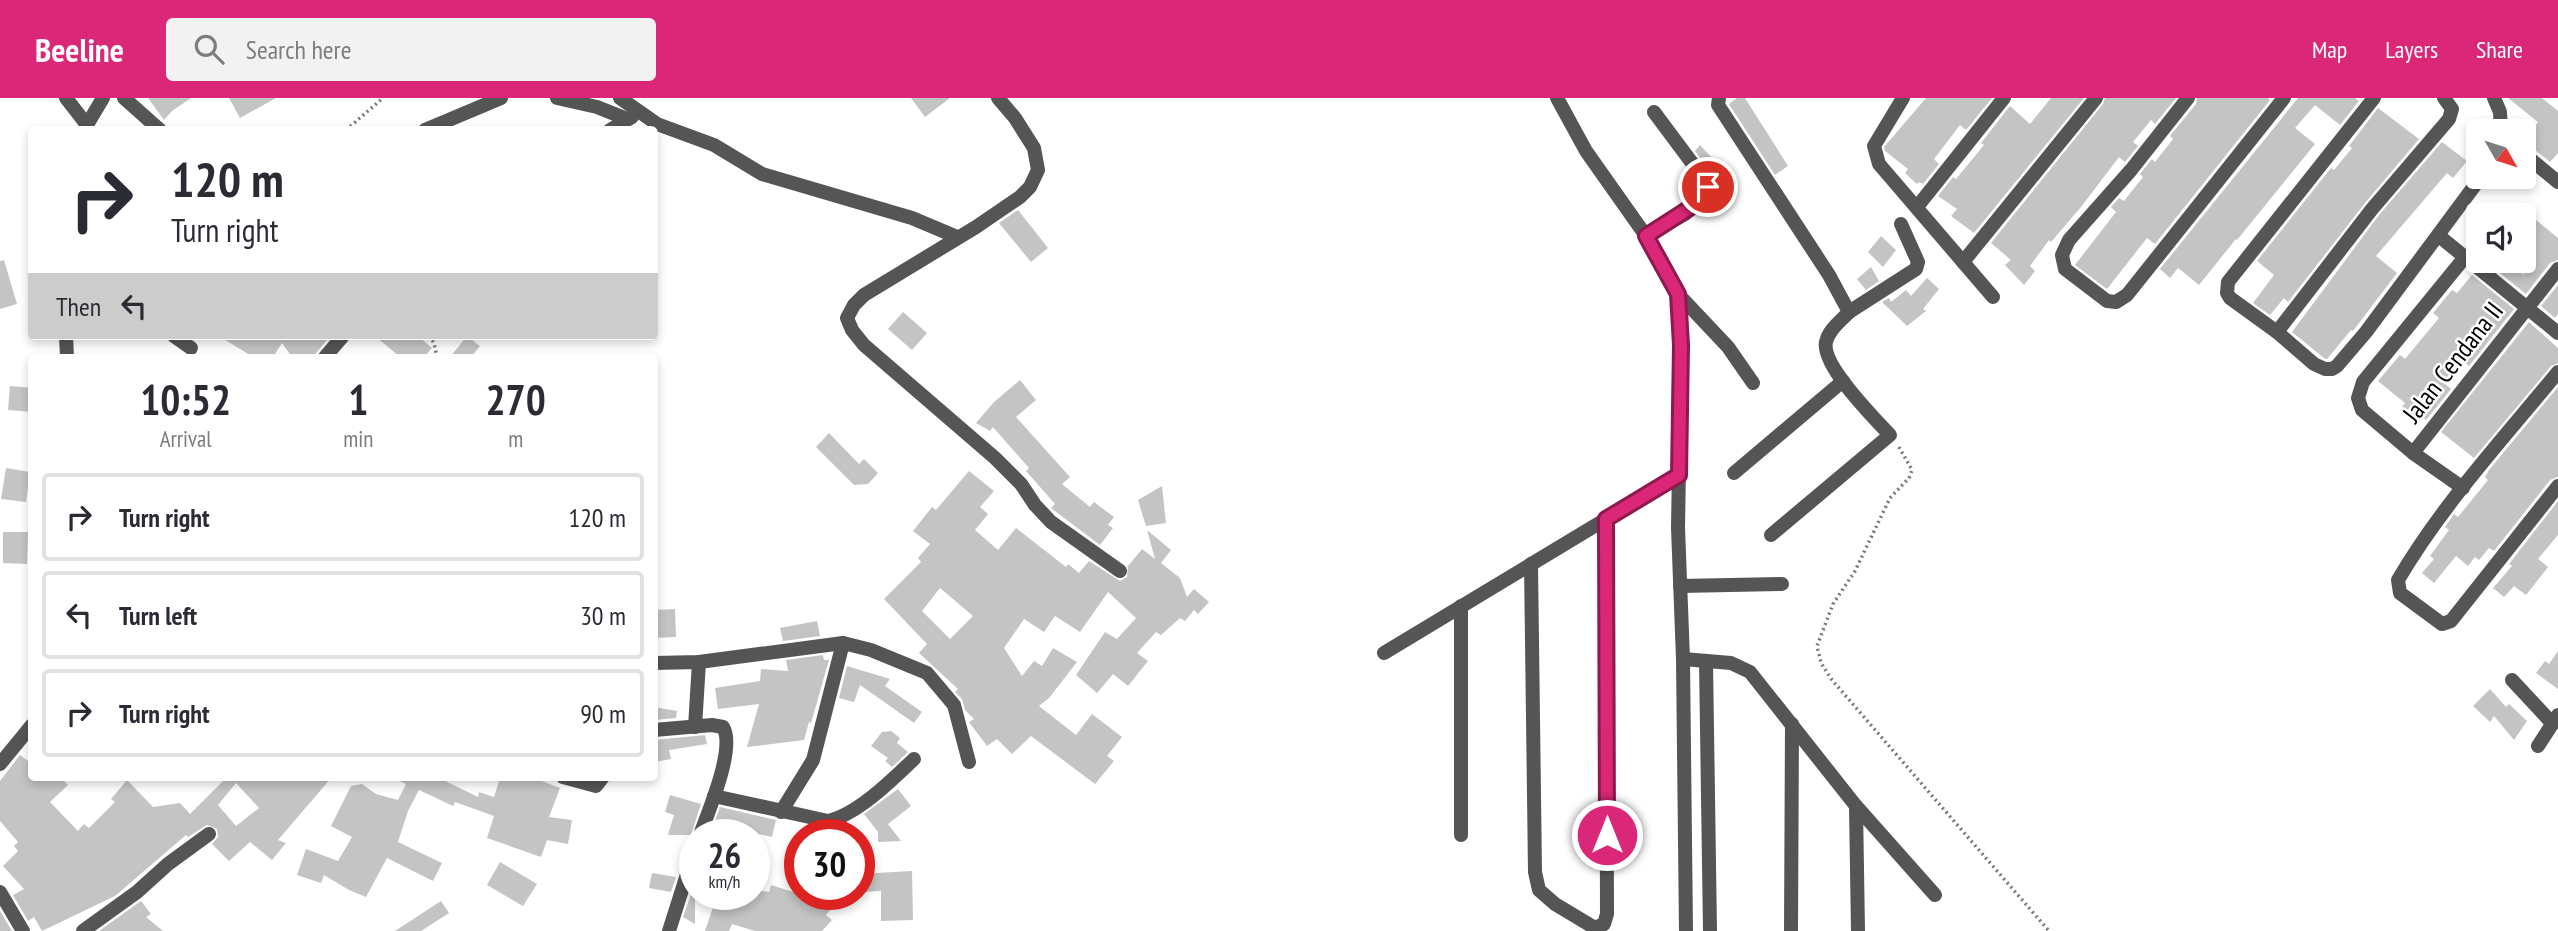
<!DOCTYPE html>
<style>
body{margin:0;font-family:"PT Sans Narrow",sans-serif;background:#f2f2f3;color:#2b2b33;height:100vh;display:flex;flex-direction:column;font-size:26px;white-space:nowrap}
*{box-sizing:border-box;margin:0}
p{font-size:23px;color:#7c7c81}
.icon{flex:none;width:38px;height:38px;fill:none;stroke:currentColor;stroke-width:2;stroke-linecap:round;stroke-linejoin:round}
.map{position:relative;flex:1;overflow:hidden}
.details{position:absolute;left:28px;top:256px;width:630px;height:427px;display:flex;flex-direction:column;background:#fff;border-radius:7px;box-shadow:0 4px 10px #0003}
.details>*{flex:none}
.banner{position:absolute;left:28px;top:28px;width:630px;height:214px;border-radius:7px;box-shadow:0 4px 10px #0003;background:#fff;color:#2b2b33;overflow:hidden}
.needle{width:46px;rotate:129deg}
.buttons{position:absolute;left:2466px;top:21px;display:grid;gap:14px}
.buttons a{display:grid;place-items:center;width:70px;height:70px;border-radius:7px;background:#fff;box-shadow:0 4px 10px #0003;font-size:35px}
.speed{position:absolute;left:679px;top:721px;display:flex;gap:14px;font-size:35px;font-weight:700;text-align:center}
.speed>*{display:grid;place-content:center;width:91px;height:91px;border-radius:50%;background:#fff;box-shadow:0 4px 10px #0003;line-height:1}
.speed small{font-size:18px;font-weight:400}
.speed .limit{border:10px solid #d22;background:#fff;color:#111}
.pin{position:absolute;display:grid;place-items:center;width:60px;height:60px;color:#fff;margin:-30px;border:4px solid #fff;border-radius:50%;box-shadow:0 2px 7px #0007}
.me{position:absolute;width:77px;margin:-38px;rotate:0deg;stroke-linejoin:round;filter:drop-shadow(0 0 5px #0008)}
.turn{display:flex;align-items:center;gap:24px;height:147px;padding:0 28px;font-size:32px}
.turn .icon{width:91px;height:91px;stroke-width:2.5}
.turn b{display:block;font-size:49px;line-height:60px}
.then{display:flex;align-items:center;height:66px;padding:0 28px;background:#0003;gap:14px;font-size:26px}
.eta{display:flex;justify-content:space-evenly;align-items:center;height:119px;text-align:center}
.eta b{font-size:42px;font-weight:800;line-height:49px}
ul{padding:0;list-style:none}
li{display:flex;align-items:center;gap:21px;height:88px;margin:0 14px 10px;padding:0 14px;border:4px solid #e1e1e2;border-radius:7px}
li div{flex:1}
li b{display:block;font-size:26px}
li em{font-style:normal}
header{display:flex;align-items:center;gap:42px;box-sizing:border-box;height:98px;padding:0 35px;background:#db2777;color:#fff}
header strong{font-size:33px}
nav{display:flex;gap:38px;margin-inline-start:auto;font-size:24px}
.search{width:490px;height:63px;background:#f2f2f3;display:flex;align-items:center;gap:18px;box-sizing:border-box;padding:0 24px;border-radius:7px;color:#7c7c81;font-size:26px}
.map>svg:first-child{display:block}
.building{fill:#c4c4c4;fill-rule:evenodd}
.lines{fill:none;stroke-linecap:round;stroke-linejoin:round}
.path{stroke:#777;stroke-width:3.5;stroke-dasharray:2 3.5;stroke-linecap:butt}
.street{stroke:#555;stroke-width:14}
.route-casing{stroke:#8e194d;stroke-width:18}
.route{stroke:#db2777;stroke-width:12}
.labels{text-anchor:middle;stroke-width:5;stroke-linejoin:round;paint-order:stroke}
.street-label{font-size:26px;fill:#000;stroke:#fff}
</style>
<header>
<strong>Beeline</strong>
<div class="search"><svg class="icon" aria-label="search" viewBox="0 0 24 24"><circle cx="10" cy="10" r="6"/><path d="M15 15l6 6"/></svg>Search here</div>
<nav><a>Map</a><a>Layers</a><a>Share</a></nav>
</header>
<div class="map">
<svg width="2558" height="833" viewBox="0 0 2558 833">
<rect width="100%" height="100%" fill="#fff"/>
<g class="building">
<polygon points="148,0 191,0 172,13 164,22"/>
<polygon points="229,0 276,0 240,20"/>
<polygon points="911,0 950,0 925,19"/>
<polygon points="1737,0 1745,0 1788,68 1775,77 1729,6"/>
<polygon points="1926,0 1992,0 1966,32 1960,27 1934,61 1939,66 1923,86 1919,84 1917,86 1905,75 1908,71 1885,53 1884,49"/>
<polygon points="2051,0 2084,0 1974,135 1951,118 1957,111 1938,98 1953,79 1956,81 1984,47 1981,45 2010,8 2030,26"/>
<polygon points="2105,0 2176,0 2155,26 2151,22 2133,44 2138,48 2125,64 2119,59 2081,109 2051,144 2049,142 2030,168 2035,173 2024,187 2005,167 2011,162 1991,145 2103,6"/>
<polygon points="2197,0 2268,0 2270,2 2155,146 2147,140 2107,191 2075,167 2116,114 2111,109 2119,100 2124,103 2143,79 2140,76 2152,61 2155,64 2173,41 2170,38 2196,6"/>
<polygon points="2298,0 2355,0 2359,3 2340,27 2315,7 2295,30 2315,46 2237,142 2236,141 2199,187 2178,170 2170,180 2160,171"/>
<polygon points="2508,0 2542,0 2558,13 2558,55 2550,64 2524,43 2538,24"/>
<polygon points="2378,10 2419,41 2365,105 2288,204 2284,200 2270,217 2253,205 2274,177 2257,163 2331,70 2334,72 2352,50 2349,48"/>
<polygon points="2442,44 2467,63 2453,80 2447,75 2376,158 2397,175 2353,233 2351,232 2327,261 2324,260 2292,234 2379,117"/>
<polygon points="1700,47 1711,59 1705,66 1695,53"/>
<polygon points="1018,112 1048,150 1031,164 999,125"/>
<polygon points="2524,112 2558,140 2558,162 2550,165 2526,196 2485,163 2506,163 2524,177"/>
<polygon points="1881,138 1896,152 1883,169 1868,154"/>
<polygon points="4,162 17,206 0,211 0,163"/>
<polygon points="1871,169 1879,183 1866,192 1857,181"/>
<polygon points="2472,177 2514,211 2469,268 2461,262 2443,284 2451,291 2426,322 2423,319 2420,323 2402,309 2405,305 2378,283 2400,257 2405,261 2439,220 2433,215 2452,192 2457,195"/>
<polygon points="1927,180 1939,191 1923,211 1926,213 1907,228 1882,204 1889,200 1891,204 1906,192 1911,198"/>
<polygon points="2558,187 2558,216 2555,220 2541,208"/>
<polygon points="903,214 927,235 912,252 888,231"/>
<polygon points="2529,224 2558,250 2558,265 2551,268 2474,360 2441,334"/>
<polygon points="219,238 330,238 313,259 292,259 282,245 273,259 253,259"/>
<polygon points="375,238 418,238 432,250 424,259 400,259"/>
<polygon points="467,238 480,248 471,259 450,259"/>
<polygon points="1020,282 1036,302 1016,319 1070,379 1062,386 1090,409 1094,404 1114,419 1108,427 1113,430 1100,447 1051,410 1055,406 1026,373 1029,370 993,329 990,333 976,325 994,304"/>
<polygon points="10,288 32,290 32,314 8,312"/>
<polygon points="2558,289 2558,379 2550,382 2494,453 2489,450 2479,462 2475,459 2468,468 2456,458 2434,485 2422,475 2434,461 2430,458 2449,432 2445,429 2454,416 2458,419 2488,382 2485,379 2489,372"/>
<polygon points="829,335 859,366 864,361 878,375 868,386 854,387 816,349"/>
<polygon points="6,370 30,374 26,404 1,401"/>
<path d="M969,373l25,20 -14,16 8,7 -13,16 23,20 18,-22 50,39 2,-3 11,9 10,-12 31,20 7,-4 1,-11 14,-17 13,10 -8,-29 24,20 -10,13 19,15 7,19 7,-8 15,13 -11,12 -4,-4 -9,11 -5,-3 -19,17 -5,-3 -19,21 11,8 -20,25 -15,-12 -16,19 -21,-18 29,-43 12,7 19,-21 -28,-26 -28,40 -25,-16 -11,16 -20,-13 -20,29 18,28 12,-15 8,5 11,-18 24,14 -28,36 -10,8 37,29 16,-21 30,23 -15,19 7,5 -19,23 -64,-48 -19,18 -15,-15 -10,7 -18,-24 5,-3 -9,-9 -3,-11 -7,-7 3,-3 -39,-36 8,-9 -43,-45 37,-37 -3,-4 12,-14 -17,-13 19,-24 4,3zM940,490l33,28 -23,23 -28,-28z"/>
<polygon points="1162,388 1166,425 1146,428 1138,402"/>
<polygon points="2558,403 2558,437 2538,461 2548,469 2526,497 2514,488 2504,499 2493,490 2512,468 2509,466"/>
<polygon points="3,434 28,434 27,466 3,465"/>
<polygon points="675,511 676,539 654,540 654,512"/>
<polygon points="817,523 820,538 783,543 780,530"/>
<polygon points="2558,553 2558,591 2536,575 2545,563 2549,566"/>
<polygon points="823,557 824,562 829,562 811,625 809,624 804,642 747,649 759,606 718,611 715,590 760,583 761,571 788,573 786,562"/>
<polygon points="847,568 890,581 885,588 922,614 914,625 860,587 854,604 839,600"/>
<polygon points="2490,591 2506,609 2509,606 2527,623 2514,642 2494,618 2490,624 2473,608"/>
<polygon points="654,609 677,613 676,620 654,622"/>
<polygon points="891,633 900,640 897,645 908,654 892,669 885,663 888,660 871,648 882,634"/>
<polygon points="705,637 707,646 669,652 671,661 654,664 654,642"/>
<path d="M20,657l12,9v13h28l8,8 -18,17 28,29 6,-7 5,4 26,-26 -4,-3 16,-19 26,27 27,-4 10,11 37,-37h105l-54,63 8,3 -14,17 -22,-18 -21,19 -17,-17 6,-7 -1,-8 -10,-4 -19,12 -2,-2 -71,61 -73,35 -8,-14 -6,4 -15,-26 11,-6 -21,-23 15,-15 -4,-5 4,-4 -18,-21v-40zM236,685l23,25 -23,18 -18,-21z"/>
<polygon points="391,679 437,679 478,699 479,694 494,699 500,680 510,683 513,679 531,679 560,690 549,719 572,722 568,746 547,742 541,759 487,740 494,718 455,704 453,708 419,692 408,713 398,744 442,765 433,783 387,760 366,799 349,792 324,777 321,785 297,777 306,751 338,763 352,739 331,728 351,688 362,686 376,696 398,702 406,686"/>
<polygon points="898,691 911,708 888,726 901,743 878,744 878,734 864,716"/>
<polygon points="670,697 701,706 691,737 668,737 674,717 665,714"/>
<polygon points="720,709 776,722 772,739 736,731 734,737 710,737"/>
<polygon points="500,764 537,786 523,808 487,787"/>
<polygon points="912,773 913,822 881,823 881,793 859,794 859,776"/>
<polygon points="652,775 676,779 671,794 649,790"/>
<polygon points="695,784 695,826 683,819"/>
<polygon points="771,787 800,796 844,796 826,817 832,822 822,833 755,833 732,826 729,833 705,833 717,797 746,807 749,796 754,796 754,792 769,794"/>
<polygon points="141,803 151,816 146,819 163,833 99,833"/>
<polygon points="441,803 449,815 421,833 395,833"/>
<polygon points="0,813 12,833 0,833"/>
</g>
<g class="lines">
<g class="path">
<polyline points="346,32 383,0"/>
<polyline points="429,238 434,245 437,259"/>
<polyline points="1899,349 1912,372 1909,380 1890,400 1855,473 1833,506 1817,548 1821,565 1832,582 2049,833"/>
</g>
<g class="street">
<polyline points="66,0 87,27"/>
<polyline points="124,0 160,32"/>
<polyline points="557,0 597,9 627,21"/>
<polyline points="620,0 657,26 714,47 762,76 912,120 957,139"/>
<polyline points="998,0 1015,20 1034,50 1038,72 1030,89 1020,99 976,129 864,197 854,207 847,220 852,232 864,247 995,360 1021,386 1035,407 1051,424 1120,473"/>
<polyline points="1557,0 1586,53 1646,138 1678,196 1681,247 1678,430 1683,561 1686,833"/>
<path d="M1719,0l-1,7 111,170 20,37c-8,9 -20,17 -23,30 -5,23 48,76 64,93l-119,100"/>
<polyline points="1903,0 1874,48 1879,66 1993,199"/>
<polyline points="2188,0 2131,72 2069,142 2062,157 2065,171 2107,203 2116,204 2127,197 2284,0"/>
<polyline points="2374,0 2228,184 2227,195 2230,200 2277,234 2314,266 2325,271 2332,271 2337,268 2366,234 2481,79"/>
<polyline points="2494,0 2500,14 2501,33"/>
<polyline points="84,32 103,0"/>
<polyline points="425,32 501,0"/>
<polyline points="610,32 632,19"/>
<polyline points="2524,56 2558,84"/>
<polyline points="1917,109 2004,0"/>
<polyline points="1646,138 1685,116 1708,96 1704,81 1654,14"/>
<polyline points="2439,138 2558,235"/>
<polyline points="1963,164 2096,0"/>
<polyline points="1678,196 1728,249 1753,285"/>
<polyline points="1849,214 1916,171 1918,164 1901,126"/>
<polyline points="2277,234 2372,111 2449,21 2452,11 2444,0"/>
<polyline points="66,238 67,259"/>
<polyline points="174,238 191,250"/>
<polyline points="325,259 343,238"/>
<path d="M2558,274c-55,67 -116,133 -160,208l2,13 42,31 9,-3 107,-135"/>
<polyline points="2413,355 2558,171"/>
<polyline points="1734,375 1843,283"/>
<polyline points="2463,390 2413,355 2362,312 2358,300 2363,284 2465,159"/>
<polyline points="1531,466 1535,774 1539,792 1555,806 1595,830 1604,826 1607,816 1606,421"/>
<polyline points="1680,488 1782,486"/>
<polyline points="1461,508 1461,737"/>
<polyline points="1384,555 1679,377"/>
<polyline points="1683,561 1731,565 1750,574 1856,708 1935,797"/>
<polyline points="1706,563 1710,833"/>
<polyline points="654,565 699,564 843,545 871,552 927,575 954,607 969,664"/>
<polyline points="2512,582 2552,625"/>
<polyline points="695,629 699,564"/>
<path d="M654,632l58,-5 11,2c13,21 -15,85 -23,108"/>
<polyline points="2538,648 2558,617"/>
<polyline points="0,666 32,627"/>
<polyline points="563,679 596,688 603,679"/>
<path d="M714,698l114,25c29,-6 64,-41 86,-62"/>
<polyline points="1856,708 1858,833"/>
<polyline points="781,714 813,662 843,545"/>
<polyline points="0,794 23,833"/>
<polyline points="83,833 137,794 168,766 209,736"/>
<polyline points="669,833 695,751"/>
<polyline points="1791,833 1792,626"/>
</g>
</g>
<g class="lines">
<g class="route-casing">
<polyline id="route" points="1607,737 1606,421 1679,377 1681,247 1678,196 1646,138 1702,102 1708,96 1708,89"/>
</g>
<use href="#route" class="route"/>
</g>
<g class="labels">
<g class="street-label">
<text transform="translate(2453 264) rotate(-52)" y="9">Jalan Cendana II</text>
</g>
</g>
</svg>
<div class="buttons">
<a><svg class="needle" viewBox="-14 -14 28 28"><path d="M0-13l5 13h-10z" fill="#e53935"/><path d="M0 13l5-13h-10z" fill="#7c7c81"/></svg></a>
<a><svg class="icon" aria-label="sound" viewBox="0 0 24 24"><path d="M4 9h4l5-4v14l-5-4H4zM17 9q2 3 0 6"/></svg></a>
</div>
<div class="speed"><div>26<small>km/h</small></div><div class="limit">30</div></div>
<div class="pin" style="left:1708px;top:89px;background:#d93025"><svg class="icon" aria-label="arrive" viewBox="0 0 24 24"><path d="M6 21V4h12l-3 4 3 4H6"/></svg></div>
<svg class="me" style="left:1607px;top:737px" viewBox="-20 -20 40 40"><circle r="17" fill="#db2777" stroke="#fff" stroke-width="3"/><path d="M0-11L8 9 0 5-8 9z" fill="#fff"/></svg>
<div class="banner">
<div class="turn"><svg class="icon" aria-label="right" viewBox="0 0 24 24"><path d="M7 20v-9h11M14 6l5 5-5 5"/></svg><div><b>120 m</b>Turn right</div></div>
<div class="then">Then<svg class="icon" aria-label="left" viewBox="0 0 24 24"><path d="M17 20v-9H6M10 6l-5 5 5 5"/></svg></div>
</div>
<section class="details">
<div class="eta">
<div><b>10:52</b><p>Arrival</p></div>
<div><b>1</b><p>min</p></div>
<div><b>270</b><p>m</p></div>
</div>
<ul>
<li><svg class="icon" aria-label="right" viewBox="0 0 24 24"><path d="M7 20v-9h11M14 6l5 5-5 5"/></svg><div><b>Turn right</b></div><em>120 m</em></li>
<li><svg class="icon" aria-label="left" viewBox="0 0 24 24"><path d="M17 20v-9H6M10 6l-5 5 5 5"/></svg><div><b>Turn left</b></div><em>30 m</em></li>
<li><svg class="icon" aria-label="right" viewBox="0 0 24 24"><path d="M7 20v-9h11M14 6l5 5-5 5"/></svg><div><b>Turn right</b></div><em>90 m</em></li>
</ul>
</section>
</div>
